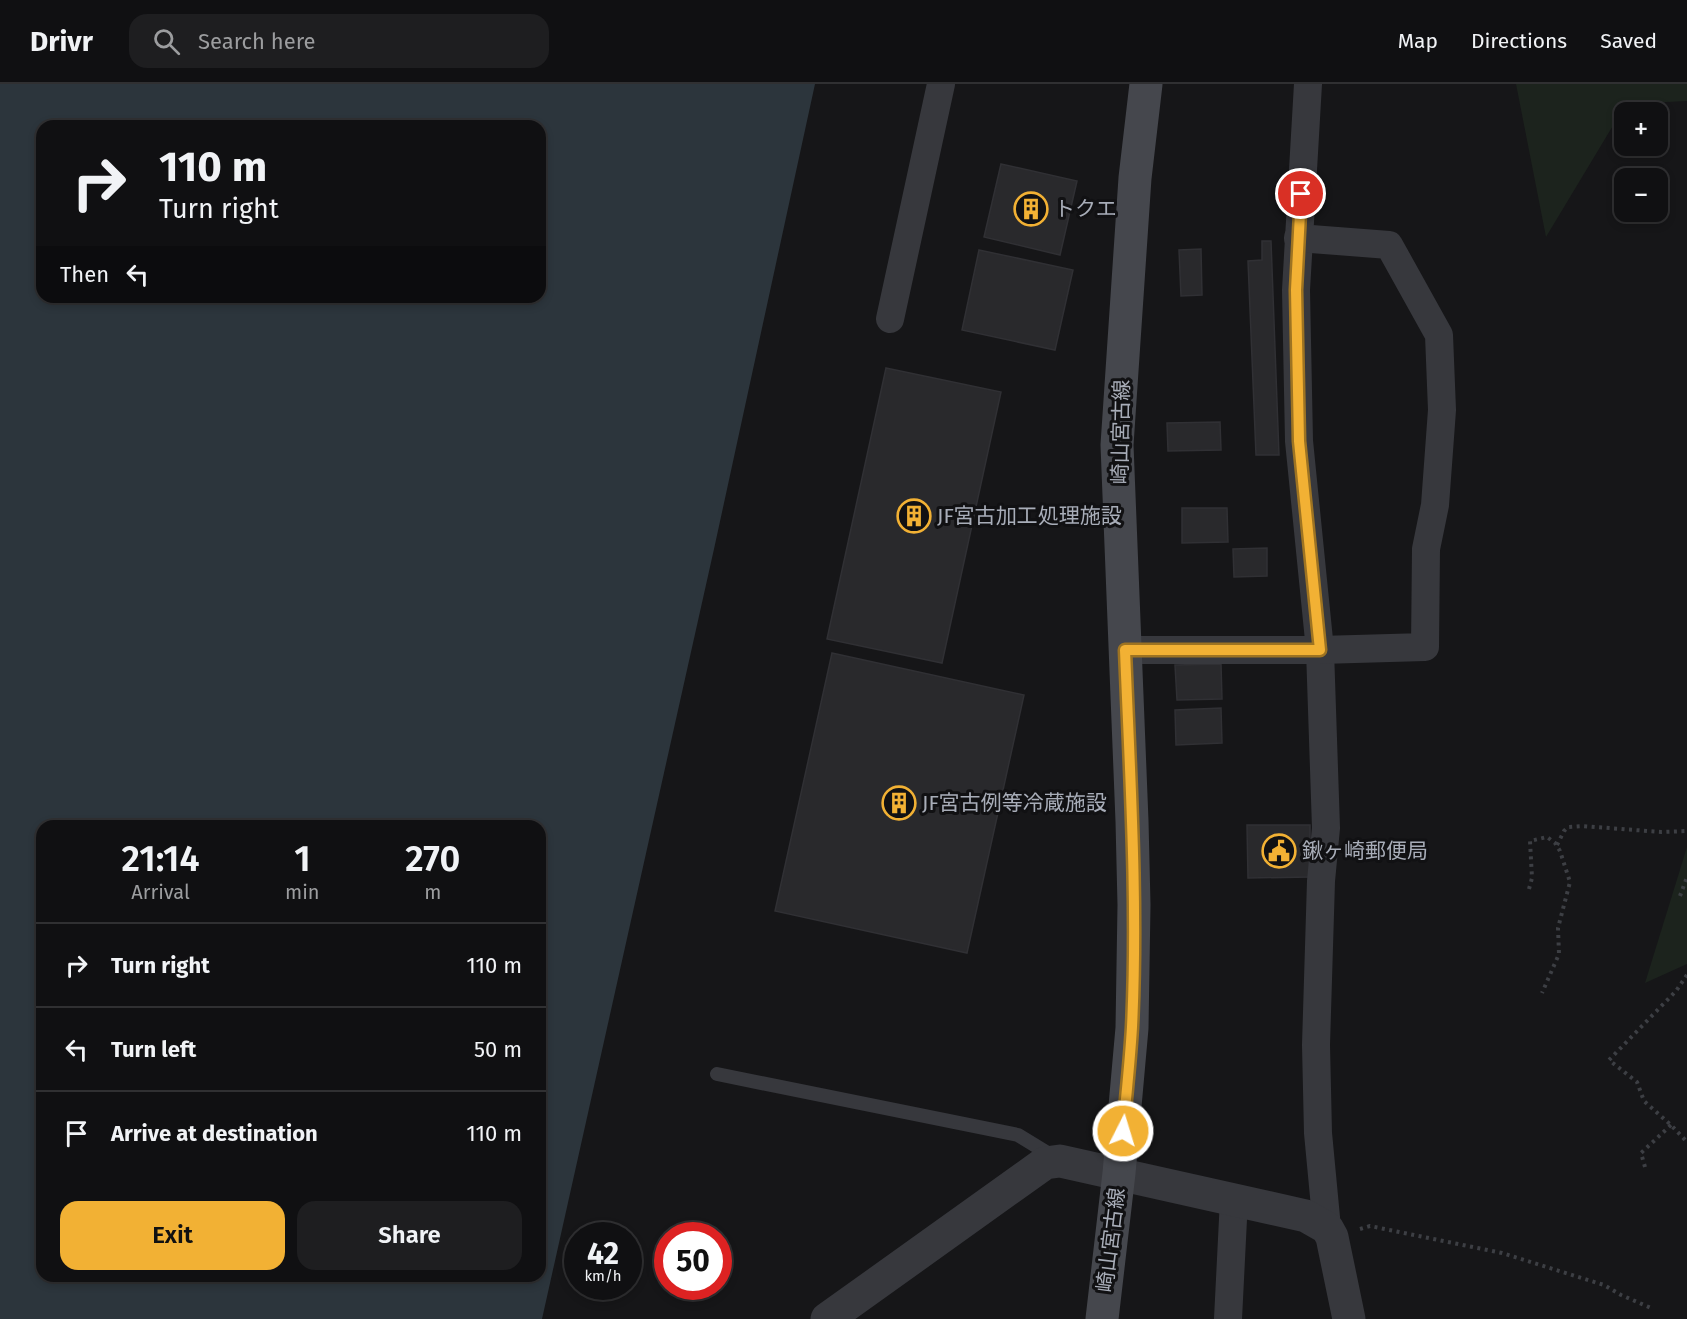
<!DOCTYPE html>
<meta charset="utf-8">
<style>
body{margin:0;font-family:"Fira Sans","Noto Sans JP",sans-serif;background:#1e1e20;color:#f1f3f6;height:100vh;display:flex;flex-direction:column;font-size:22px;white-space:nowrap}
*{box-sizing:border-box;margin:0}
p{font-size:20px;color:#9c9d9f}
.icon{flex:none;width:33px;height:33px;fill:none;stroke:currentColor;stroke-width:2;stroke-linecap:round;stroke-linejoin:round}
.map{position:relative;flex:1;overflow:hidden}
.panel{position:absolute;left:36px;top:736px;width:510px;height:462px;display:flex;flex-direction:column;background:#101012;border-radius:18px;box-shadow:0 3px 9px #0003,0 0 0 2px #303032}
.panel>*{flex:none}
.hud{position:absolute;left:36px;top:36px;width:510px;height:183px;border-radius:18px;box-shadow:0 3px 9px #0003,0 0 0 2px #303032;background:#101012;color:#f1f3f6;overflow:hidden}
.tools{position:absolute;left:1614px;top:18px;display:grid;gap:12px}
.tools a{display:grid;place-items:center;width:54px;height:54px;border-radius:12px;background:#101012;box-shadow:0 3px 9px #0003,0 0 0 2px #303032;font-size:30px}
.speed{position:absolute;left:564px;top:1138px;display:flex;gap:12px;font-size:30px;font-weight:700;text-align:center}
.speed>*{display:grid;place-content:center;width:78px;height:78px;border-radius:50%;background:#101012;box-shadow:0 3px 9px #0003,0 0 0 2px #303032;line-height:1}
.speed small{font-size:15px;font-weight:400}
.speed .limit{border:9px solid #d22;background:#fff;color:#111}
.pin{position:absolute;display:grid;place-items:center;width:51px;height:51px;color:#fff;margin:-26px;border:3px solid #fff;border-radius:50%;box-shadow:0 2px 6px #0007}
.me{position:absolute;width:66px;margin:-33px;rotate:5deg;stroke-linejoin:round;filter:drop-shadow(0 0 4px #0008)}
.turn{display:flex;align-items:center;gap:21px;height:126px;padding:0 24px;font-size:27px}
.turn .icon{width:78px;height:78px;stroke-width:2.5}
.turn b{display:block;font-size:42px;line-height:51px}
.then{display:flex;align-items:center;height:57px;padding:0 24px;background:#0003;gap:12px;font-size:22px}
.eta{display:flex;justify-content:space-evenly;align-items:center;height:102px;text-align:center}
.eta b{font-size:36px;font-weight:600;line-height:42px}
.action{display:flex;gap:12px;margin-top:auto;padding:12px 24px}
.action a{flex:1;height:69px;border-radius:18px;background:#f2b134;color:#111;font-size:24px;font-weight:600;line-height:69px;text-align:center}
.action a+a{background:#1e1e20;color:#f1f3f6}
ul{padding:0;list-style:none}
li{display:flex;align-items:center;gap:18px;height:84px;padding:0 24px;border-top:2px solid #303032}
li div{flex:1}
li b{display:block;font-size:22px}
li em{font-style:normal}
header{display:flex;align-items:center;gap:36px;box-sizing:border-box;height:84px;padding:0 30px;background:#101012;border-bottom:2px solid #303032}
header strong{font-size:28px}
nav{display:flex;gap:33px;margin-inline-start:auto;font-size:21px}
.search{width:420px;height:54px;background:#1e1e20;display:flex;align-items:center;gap:15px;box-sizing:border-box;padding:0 21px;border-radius:18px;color:#9c9d9f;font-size:22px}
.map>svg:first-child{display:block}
.green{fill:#1c231d}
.water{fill:#2c353c;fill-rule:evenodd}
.building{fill:#29292c;stroke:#303034;stroke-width:1.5}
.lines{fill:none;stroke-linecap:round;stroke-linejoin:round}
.path{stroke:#3d3f44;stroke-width:4;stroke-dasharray:3 4.5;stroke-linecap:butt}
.service{stroke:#37383d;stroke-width:14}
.minor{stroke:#37383d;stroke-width:28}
.tertiary{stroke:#37383d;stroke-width:33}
.secondary{stroke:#45474d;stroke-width:33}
.route-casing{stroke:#9d7322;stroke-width:15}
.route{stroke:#f2b134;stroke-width:10}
.labels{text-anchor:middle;stroke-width:6;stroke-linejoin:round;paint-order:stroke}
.poi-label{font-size:21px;fill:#a8adb8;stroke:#111113;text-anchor:start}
.street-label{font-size:21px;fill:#a8adb8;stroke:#111113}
</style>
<header>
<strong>Drivr</strong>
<div class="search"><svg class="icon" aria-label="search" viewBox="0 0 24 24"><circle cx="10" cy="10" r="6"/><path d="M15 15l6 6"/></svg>Search here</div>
<nav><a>Map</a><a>Directions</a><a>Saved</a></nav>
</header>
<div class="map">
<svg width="1687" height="1235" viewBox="0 0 1687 1235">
<rect width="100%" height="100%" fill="#161618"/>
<g class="green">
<polygon points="1516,0 1687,0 1687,17 1626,20 1546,153"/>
<polygon points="1687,763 1687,880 1645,899"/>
</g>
<path class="water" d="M0,0h815l-101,465 -172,770h-542zM42,42h498v171h-498zM42,742h498v450h-498z"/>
<g class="building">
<polygon points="1001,80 1077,97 1060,171 984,153"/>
<polygon points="1262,157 1271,157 1279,371 1256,371 1248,177 1262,176"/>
<polygon points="1201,165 1202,211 1181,212 1179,166"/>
<polygon points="979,166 1073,186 1055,266 962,246"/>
<polygon points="886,284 1001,308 942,579 827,555"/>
<polygon points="1220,338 1221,366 1168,367 1167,339"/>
<polygon points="1182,424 1227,424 1228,458 1182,459"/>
<polygon points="1267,464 1267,492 1234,493 1233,465"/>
<polygon points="832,569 1024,611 967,869 775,827"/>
<polygon points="1221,580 1222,615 1177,616 1175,581"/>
<polygon points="1221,624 1222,659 1176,661 1175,626"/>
<polygon points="1247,741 1310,741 1310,793 1248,794"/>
</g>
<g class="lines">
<g class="path">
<polyline points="1557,761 1564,747 1568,743 1582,742 1661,748 1687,747"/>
<polyline points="1529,805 1532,794 1530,757 1547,753 1555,759 1560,767 1570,798 1558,844 1559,870 1542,909"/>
<polyline points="1680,812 1687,793"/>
<polyline points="1687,891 1676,907 1609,976 1637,998 1644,1017 1671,1041 1687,1058"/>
<polyline points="1645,1083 1641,1069 1671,1041"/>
<polyline points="1360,1145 1370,1142 1502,1169 1604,1201 1621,1211 1651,1224"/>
</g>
<polyline class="service" points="717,990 1018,1051 1054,1073"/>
<g class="minor">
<polyline points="1308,0 1296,206 1299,357 1320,566 1326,744 1321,797 1316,961 1318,1049 1327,1144"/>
<polyline points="890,235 941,0"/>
<polyline points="1125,566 1320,566 1425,563 1426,465 1435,421 1442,326 1439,251 1389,161 1298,154"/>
<polyline points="1228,1235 1234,1115"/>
</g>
<polyline class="tertiary" points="827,1235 1045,1079 1060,1077 1306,1132 1327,1144 1332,1153 1349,1235"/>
<polyline class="secondary" points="1102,1235 1119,1089 1132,944 1134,821 1132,737 1117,361 1135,94 1146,0"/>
</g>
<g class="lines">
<g class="route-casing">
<path id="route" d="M1123,1047c3,-34 7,-69 9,-104 6,-125 -2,-251 -7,-377h195l-21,-209 -3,-151 5,-96"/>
</g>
<use href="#route" class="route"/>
</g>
<defs>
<g id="building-ring" transform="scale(1.725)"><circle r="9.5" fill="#111113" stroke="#f2b134" stroke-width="1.5"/><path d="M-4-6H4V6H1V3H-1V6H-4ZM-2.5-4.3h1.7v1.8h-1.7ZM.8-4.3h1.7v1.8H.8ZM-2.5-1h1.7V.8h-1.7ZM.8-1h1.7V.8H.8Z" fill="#f2b134"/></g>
<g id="civic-ring" transform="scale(1.725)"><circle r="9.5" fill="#111113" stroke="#f2b134" stroke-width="1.5"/><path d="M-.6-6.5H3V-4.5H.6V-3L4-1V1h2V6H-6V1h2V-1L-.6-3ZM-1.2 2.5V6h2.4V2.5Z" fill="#f2b134"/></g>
</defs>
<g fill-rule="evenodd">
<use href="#building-ring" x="1031" y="125"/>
<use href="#building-ring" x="914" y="432"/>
<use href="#building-ring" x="899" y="719"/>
<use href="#civic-ring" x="1279" y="767"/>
</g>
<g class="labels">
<g class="poi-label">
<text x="1054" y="132">トクエ</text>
<text x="937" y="439">JF宮古加工処理施設</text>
<text x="922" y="726">JF宮古例等冷蔵施設</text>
<text x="1302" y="774">鍬ヶ崎郵便局</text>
</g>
<g class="street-label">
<text transform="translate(1121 348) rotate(-89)" y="7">崎山宮古線</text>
<text transform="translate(1111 1156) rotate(-83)" y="7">崎山宮古線</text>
</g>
</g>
</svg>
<div class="tools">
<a>+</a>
<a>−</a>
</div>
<div class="speed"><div>42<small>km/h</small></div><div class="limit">50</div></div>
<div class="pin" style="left:1301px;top:110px;background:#d93025"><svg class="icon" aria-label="arrive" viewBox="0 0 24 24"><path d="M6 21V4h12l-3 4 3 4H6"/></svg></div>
<svg class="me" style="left:1123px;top:1047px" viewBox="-20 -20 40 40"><circle r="17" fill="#f2b134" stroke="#fff" stroke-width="3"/><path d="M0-11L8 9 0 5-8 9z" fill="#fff"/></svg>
<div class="hud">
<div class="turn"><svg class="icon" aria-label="right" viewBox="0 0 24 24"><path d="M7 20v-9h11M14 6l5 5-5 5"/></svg><div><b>110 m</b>Turn right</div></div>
<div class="then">Then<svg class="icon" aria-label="left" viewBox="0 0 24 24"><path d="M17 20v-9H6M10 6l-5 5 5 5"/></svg></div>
</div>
<section class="panel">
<div class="eta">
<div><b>21:14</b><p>Arrival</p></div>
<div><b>1</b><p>min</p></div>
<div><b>270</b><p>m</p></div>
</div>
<ul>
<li><svg class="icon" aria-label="right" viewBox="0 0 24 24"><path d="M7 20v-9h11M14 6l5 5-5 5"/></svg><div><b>Turn right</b></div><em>110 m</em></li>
<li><svg class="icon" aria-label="left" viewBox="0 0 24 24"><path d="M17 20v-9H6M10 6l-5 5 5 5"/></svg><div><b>Turn left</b></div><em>50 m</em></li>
<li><svg class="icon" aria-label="arrive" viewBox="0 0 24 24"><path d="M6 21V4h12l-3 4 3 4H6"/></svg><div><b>Arrive at destination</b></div><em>110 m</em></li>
</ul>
<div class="action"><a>Exit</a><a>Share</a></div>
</section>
</div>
